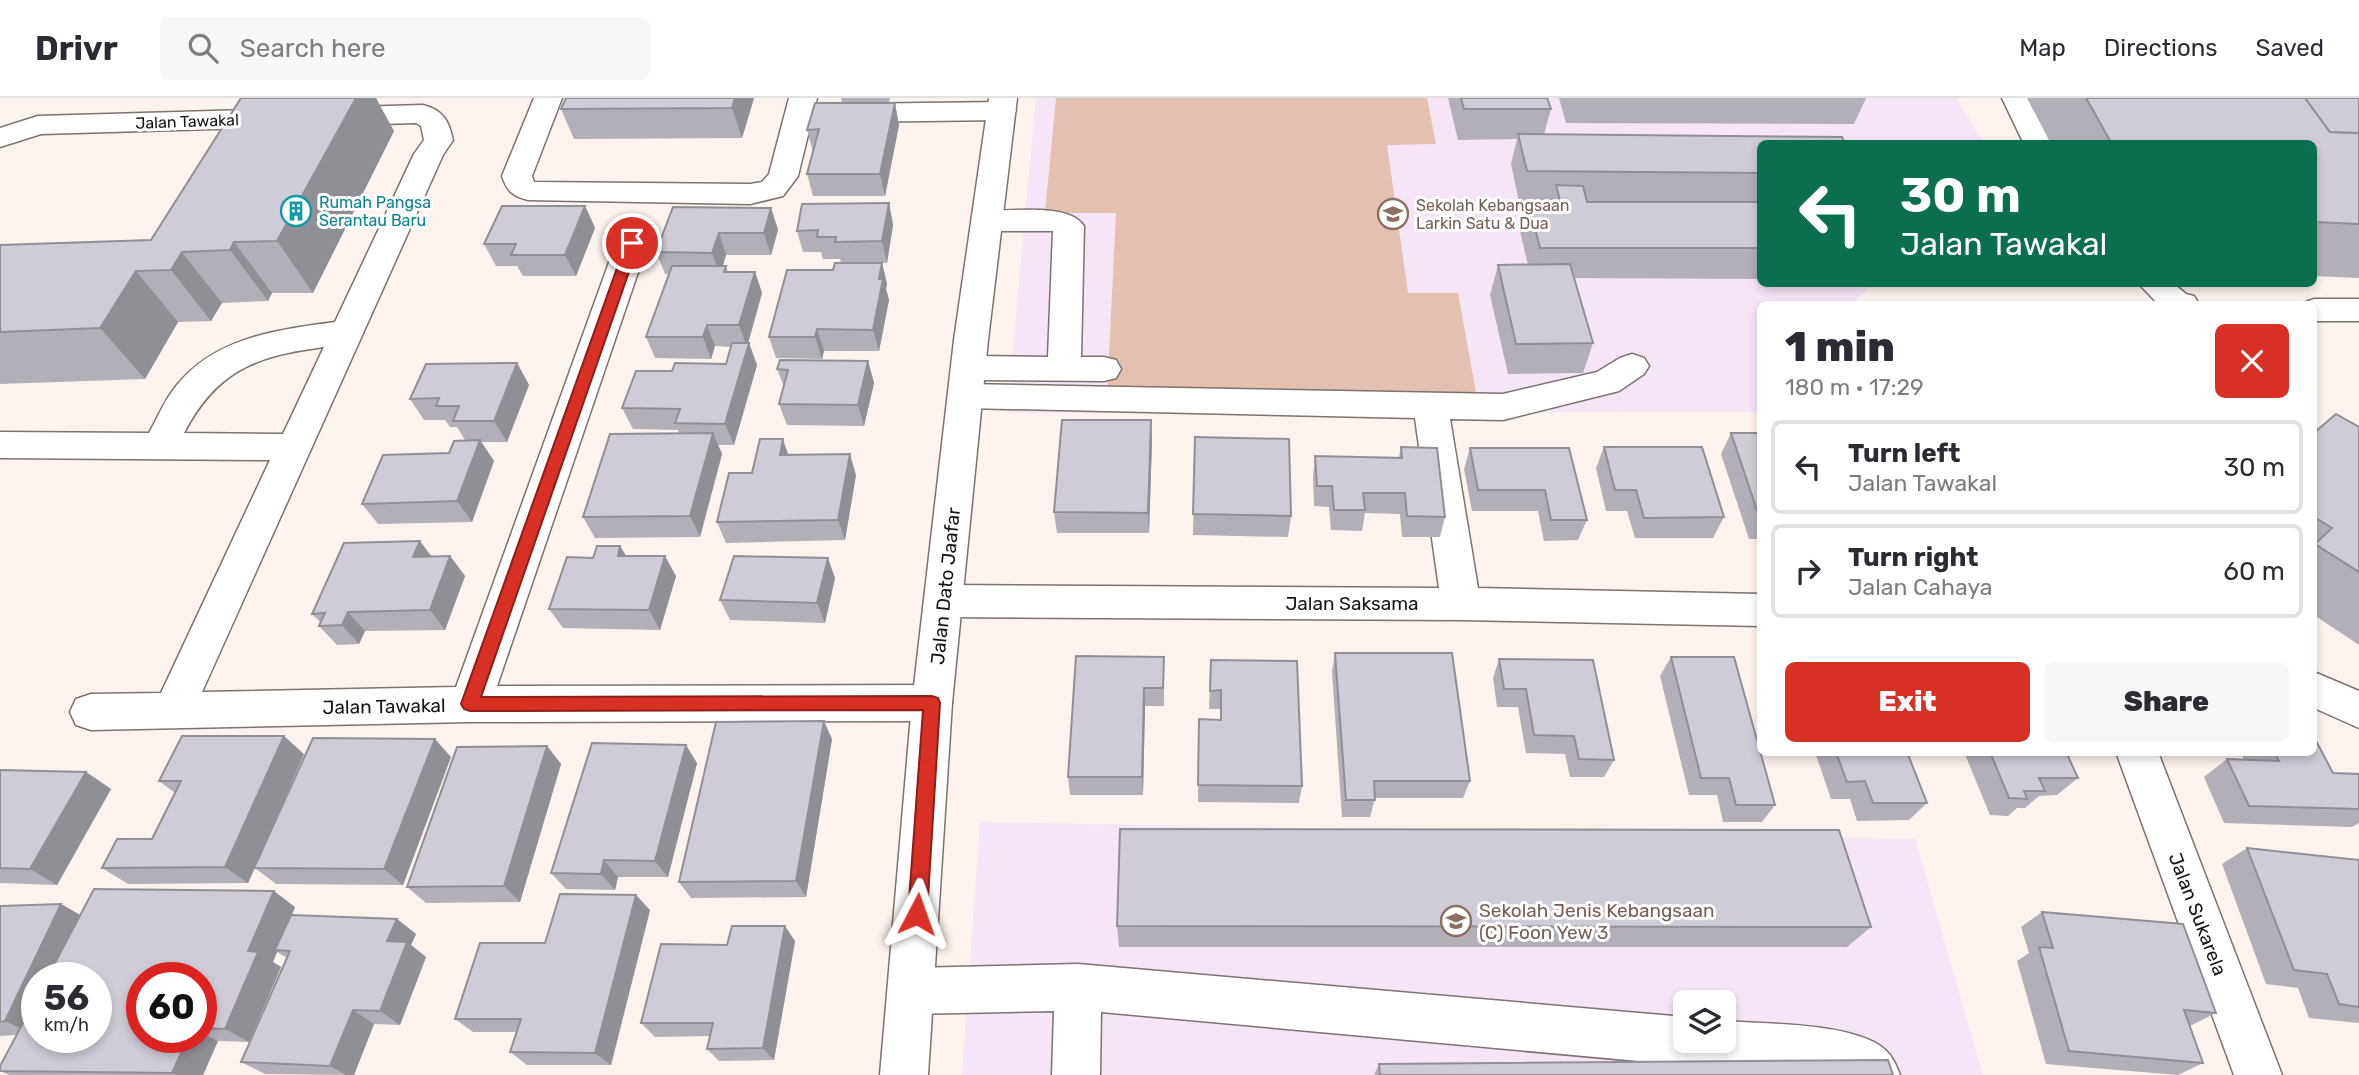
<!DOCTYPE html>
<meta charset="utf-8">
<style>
body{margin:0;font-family:Rubik,sans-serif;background:#f7f7f7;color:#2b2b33;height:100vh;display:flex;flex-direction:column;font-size:26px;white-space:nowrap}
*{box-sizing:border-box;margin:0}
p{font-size:23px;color:#7c7c81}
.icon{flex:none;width:38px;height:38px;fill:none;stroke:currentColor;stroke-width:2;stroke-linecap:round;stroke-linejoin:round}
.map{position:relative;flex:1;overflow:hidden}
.details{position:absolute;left:1757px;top:203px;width:560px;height:455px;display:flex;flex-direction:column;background:#fff;border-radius:10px;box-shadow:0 4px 10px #0003}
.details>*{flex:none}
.hud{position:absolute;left:1757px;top:42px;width:560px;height:147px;border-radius:10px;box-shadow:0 4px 10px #0003;background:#0b6e4f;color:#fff;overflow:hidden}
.controls{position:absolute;left:1673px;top:892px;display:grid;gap:14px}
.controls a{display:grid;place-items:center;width:63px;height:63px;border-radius:10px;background:#fff;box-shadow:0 4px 10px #0003;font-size:35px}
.speed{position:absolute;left:21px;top:864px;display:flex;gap:14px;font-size:35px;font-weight:700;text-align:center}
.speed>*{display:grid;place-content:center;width:91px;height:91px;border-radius:50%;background:#fff;box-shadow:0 4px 10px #0003;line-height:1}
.speed small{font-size:18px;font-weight:400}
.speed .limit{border:10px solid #d22;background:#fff;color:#111}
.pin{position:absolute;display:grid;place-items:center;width:60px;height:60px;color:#fff;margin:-30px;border:4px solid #fff;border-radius:50%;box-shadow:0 2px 7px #0007}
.me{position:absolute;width:77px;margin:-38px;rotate:4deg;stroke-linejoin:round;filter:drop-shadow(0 0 5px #0008)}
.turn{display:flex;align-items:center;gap:24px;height:147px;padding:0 28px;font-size:32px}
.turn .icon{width:91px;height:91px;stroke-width:2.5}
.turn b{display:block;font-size:49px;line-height:60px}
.round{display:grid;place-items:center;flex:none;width:74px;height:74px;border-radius:10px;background:#f7f7f7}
.overview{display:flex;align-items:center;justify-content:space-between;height:119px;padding:0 28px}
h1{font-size:42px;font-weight:800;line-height:52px}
.primary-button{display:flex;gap:14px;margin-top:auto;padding:14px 28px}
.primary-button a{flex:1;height:80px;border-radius:10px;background:#d93025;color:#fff;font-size:28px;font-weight:800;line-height:80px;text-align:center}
.primary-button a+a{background:#f7f7f7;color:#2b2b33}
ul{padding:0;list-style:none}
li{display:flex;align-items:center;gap:21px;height:94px;margin:0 14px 10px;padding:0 14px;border:4px solid #e1e1e2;border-radius:10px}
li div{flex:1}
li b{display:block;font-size:26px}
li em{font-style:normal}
header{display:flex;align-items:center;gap:42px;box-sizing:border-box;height:98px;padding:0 35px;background:#fff;border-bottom:2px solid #e1e1e2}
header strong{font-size:33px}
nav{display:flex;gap:38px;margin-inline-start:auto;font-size:24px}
.search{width:490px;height:63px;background:#f7f7f7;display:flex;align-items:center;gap:18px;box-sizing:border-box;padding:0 24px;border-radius:10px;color:#7c7c81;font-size:26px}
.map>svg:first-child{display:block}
.education{fill:#f6e5f7;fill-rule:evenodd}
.green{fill:#e4c0b0}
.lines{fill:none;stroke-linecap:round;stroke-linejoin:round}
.minor-casing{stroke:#7d726d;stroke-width:3}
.major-casing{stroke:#7d726d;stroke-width:3}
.minor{fill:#fff;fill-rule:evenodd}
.major{fill:#fff;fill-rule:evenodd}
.wall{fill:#b2afb9;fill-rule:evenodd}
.shaded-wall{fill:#918f96}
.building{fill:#cfccd7;stroke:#918f96;stroke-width:2}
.route{fill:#d93025;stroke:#8d1f18;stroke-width:2}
.labels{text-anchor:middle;stroke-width:6;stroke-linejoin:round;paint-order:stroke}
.far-street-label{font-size:16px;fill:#181412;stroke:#fff}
.far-culture-label{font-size:16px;fill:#0d838f;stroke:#fff;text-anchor:start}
.far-education-label{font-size:16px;fill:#785e54;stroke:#fff;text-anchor:start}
.street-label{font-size:19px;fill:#181412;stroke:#fff}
.education-label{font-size:19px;fill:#785e54;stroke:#fff;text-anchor:start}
</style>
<header>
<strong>Drivr</strong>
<div class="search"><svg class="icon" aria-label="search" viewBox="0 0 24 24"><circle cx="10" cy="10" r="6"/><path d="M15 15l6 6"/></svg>Search here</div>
<nav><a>Map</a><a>Directions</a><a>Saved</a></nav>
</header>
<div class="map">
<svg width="2359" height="977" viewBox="0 0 2359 977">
<rect width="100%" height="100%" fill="#fdf3ee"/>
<g class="education">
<polygon points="1036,0 1956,0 1984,45 1760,46 1760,186 1872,186 1853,206 1760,206 1760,308 1755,314 1007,315"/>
<path d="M980,724l935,17 68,236h-1021zM1685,905h39v38h-39z"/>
</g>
<polygon class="green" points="1056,0 1427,0 1436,46 1387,47 1408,195 1458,195 1477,300 1107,299 1116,115 1045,115"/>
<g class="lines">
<g class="minor-casing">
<g id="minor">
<path d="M534,0h28l-30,78 2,6 216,2 12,-2 7,-8 20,-76h28l-19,78 -15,20 -33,8 -222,-4c-16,-4 -21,-9 -26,-24z"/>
<polygon points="2002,0 2030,0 2053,46 2024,46"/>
<polygon points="1002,4 1012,7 1016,13 1012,19 1002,22 845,24 835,21 831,15 835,9 845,6"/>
<path d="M423,7c20,5 26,16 30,35l-10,15 -241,537 254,-5 160,-444 5,-7 11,-3 11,3 5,7 -151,443 435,-1 14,6 6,12 -6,12 -14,6 -462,1 -379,8 -15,-5 -6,-13 6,-13 15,-5 70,-1 109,-233 -270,-2v-26l149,1c9,-16 16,-34 28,-48 39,-48 100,-55 158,-63l79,-168 10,-14 -3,-14 -5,-3 -375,11 -41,13v-19l38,-12zM324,249l-41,87 -99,-1c33,-63 72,-77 140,-86z"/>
<path d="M987,113c25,0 83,-8 97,15l-3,131h23l12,3 5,9 -5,9 -12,3 -135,-1 -12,-3 -5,-9 5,-9 12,-3 79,1 5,-126h-66l-11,-3 -4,-7 4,-7z"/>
<polygon points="2139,186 2174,186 2186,196 2194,198 2199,206 2158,206"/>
<polygon points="2314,201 2359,201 2359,223 2314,223 2314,206 2301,206"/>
<polygon points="1632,256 1644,260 1649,268 1644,276 1619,293 1503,322 1450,321 1478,490 1760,496 1760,528 1461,522 944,519 930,514 925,503 930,492 944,487 1439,490 1415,320 966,310 954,307 949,298 954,289 966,286 1503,296 1597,274 1620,260"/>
<polygon points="2314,574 2359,593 2359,630 2314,610"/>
<polygon points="2116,654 2158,654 2282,977 2234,977"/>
<path d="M1078,866l607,53v24h39v-20c42,3 120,2 155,24 12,8 16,17 21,30h-109l-690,-63 -1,63h-48l2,-64 -142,3 -17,-6 -7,-17 7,-17 17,-6z"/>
</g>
</g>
<g class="major-casing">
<polygon id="major" points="989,0 1017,0 988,242 952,605 928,977 880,977 912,605 954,242"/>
</g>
<use href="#minor" class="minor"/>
<use href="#major" class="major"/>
</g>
<g class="wall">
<polygon points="754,0 742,40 574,41 561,11"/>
<polygon points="841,0 890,0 889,5 899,27 885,98 813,98 807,76 813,54 807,32 842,5"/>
<polygon points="1448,0 1547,0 1551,11 1544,36 1760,46 1760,181 1574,180 1593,245 1583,275 1508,276 1490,197 1498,167 1528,167 1520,133 1528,104 1519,104 1511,66 1517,41 1458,42"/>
<polygon points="1559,0 1866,0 1854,26 1566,25"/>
<polygon points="2027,0 2359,0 2359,180 2314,178 2314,46 2051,46"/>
<polygon points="394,33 313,195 272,195 268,203 222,205 211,223 178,224 145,281 0,286 0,147 151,142"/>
<polygon points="889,105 893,127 887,165 882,165 887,186 886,191 889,202 879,253 824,253 822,261 776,260 769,239 841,165 840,161 823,161 821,154 803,154 797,133"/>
<polygon points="585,108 595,130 576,178 523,178 517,168 496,168 484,146"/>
<polygon points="771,110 778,132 771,157 726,157 723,168 726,168 728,174 755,174 762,195 748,245 749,245 757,267 734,347 718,347 722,356 700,439 595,440 583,419 679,335 678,332 633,331 622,310 672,273 726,266 731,249 715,248 711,261 655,260 646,239 669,176 665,176 656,154"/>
<polygon points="868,263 874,285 864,328 787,327 779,306 784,289 777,271"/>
<polygon points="517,265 529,287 507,344 481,344 494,363 472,424 378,426 362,406 449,355 465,342 457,329 450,329 445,322 424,322 410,301"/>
<polygon points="1151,322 1152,343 1149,435 1057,435 1054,414"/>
<polygon points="2359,329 2359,547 2314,517 2314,335"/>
<polygon points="1731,335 1760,335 1760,441 1749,441 1721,356"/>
<polygon points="1195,339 1291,418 1288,439 1193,437"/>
<polygon points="1401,349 1445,419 1440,439 1402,439 1400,416 1365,415 1362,433 1331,432 1329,409 1314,408 1313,379 1315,358 1399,359"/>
<polygon points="1604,349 1724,419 1713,440 1635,440 1627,413 1606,413 1596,370"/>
<polygon points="1470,350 1569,350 1587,422 1578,442 1544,443 1538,413 1472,413 1464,371"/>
<polygon points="788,356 856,377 845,442 726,445 717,424 752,375"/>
<polygon points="620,448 626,458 676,478 660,532 563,530 549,511 593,460"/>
<polygon points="450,458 465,478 445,532 365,533 359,546 337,547 319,528 320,524 312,516 432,459"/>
<polygon points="835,480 825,525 730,522 720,502"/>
<polygon points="1335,555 1470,683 1463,700 1375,700 1370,719 1342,719 1332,574"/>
<polygon points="1164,559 1164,608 1145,608 1143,697 1070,697 1068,679"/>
<polygon points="1671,559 1775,707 1762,724 1723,724 1717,697 1689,697 1660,578"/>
<polygon points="1499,561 1614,662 1604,679 1570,679 1565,656 1526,655 1518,609 1497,609 1493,580"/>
<polygon points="1211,562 1302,688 1299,705 1198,704 1199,621 1220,621 1220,611 1209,611"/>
<polygon points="832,641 806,799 691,800 679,784"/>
<polygon points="547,648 561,666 520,804 426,805 407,789"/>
<polygon points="1815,654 1907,654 1927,705 1909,722 1857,723 1850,701 1831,701"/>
<polygon points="1964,654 2066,654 2078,680 2057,697 2039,698 2025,710 2017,710 2008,718 1990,717"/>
<polygon points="2241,654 2314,654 2333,675 2359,676 2359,725 2352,729 2224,725 2204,679 2227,661 2244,662"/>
<polygon points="304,656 263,750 451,659 403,787 276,786 255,770 248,785 128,786 102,770 152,741 175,695 159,683"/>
<polygon points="697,665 668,779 618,779 615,792 566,791 551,775"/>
<polygon points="0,672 86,674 111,691 57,787 0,785"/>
<polygon points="2247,750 2359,762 2359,925 2309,920 2298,890 2266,886 2222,766"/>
<path d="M61,806l19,11 215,-8 -3,8 105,4 19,15 -5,11 15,12 -26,68 -26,-1 -20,51 -89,-1 -24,-12 46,-104 -10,-6 -4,10 8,5 -32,75 -31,-1 -15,34h-194l-9,-4v-5l16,-31 -16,1v-130zM201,880v60h-59z"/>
<polygon points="650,812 611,967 527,967 510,954 516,934 473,934 455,921 545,845"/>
<polygon points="2042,814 2216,915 2190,928 2203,965 2178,977 2046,966 2017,863 2029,855 2021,829"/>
<polygon points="1117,828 1871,829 1847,849 1119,849"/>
<polygon points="795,843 774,962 719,963 707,951 710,938 655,939 641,925 727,847"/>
<polygon points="1379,966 1893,977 1374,977"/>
</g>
<g class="shaded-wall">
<polygon points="356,0 376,0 394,33 313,195 277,143"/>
<polygon points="735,0 754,0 742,40 732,10"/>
<polygon points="895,5 899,27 885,98 880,76"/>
<polygon points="889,105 893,127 887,165 882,143"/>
<polygon points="585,108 595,130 576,178 565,157"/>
<polygon points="771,110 778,132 771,157 764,135"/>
<polygon points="719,135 726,157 720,176 712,155"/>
<polygon points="234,144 272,195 268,203 230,152"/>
<polygon points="182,154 222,205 211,223 171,172"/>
<polygon points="882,165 887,186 886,191 889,202 879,253 873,232 879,181"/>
<polygon points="136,173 178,224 145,281 100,230"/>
<polygon points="755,174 762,195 747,249 739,227"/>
<polygon points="707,227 715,248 711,261 703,239"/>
<polygon points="817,231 824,253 822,261 815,239"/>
<polygon points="749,245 757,267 734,347 725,326"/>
<polygon points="868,263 874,285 864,328 858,307"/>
<polygon points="517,265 529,287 507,344 494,323"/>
<polygon points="1151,322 1152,343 1149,435 1148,415"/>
<polygon points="713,335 722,356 700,439 690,418"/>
<polygon points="783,341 790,362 780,357"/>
<polygon points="480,342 494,363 472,424 457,403"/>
<polygon points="850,356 856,377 845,442 838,422"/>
<polygon points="420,443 435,463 413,459"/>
<polygon points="620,448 632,468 618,458"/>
<polygon points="450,458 465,478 445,532 430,512"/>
<polygon points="665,458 676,478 660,532 649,512"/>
<polygon points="828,460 835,480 825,525 817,505"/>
<polygon points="348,514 365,533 359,546 342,527"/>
<polygon points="1144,590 1145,608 1143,697 1142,679"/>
<polygon points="824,623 832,641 806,799 796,783"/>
<polygon points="284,638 304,656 248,785 225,769"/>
<polygon points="435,641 451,659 403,787 384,771"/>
<polygon points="686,647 697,665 668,779 655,763"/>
<polygon points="547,648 561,666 520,804 504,788"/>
<polygon points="86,674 111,691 57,787 30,771"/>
<polygon points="604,762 618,779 615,792 601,776"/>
<polygon points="274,793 295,809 277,853 275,852 277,854 273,864 281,869 249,944 225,931 248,853"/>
<polygon points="636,797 650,812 611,967 595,955"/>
<polygon points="61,806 89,822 61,880 37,880 37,933 35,937 5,923"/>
<polygon points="397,821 416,836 411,847 426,859 400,927 380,913 387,843"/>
<polygon points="785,828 795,843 774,962 763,950"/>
<polygon points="353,912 374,926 354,977 346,977 330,968"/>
<polygon points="201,935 218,943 203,977 177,977 172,975 188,940 201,940"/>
</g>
<g class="building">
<polygon points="241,0 356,0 277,143 234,144 230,152 182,154 171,172 136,173 100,230 0,234 0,147 151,142"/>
<polygon points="566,0 735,0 732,10 561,11"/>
<polygon points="1461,0 1547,0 1551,11 1464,11"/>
<polygon points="2086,0 2305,0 2330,34 2359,35 2359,126 2314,124 2314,46 2112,46"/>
<polygon points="2305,0 2359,0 2359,35 2330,34"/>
<polygon points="815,5 895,5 880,76 807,76 819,31 807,32"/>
<polygon points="1518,36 1842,39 1845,46 1760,46 1760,75 1527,73"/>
<polygon points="1556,87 1583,88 1587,104 1760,104 1760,150 1540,150 1528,102 1560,103"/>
<polygon points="889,105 882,143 835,144 836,139 817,139 818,132 797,133 802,106"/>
<polygon points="502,108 585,108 565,157 511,157 516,146 484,146"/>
<polygon points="673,109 771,110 764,135 719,135 712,155 656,154"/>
<polygon points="835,165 882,165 879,181 883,181 873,232 817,231 815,239 769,239 787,172 833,172"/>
<polygon points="1570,166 1593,245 1516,246 1498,167"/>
<polygon points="672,168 726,168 724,174 755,174 739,227 707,227 703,239 646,239"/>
<polygon points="732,245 749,245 725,326 675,325 680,311 622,310 636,273 672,273 675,265 726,266"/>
<polygon points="780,262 868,263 858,307 779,306 788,272 777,271"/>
<polygon points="517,265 494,323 453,323 459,308 436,308 439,300 410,301 426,266"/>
<polygon points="2336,316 2359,329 2359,474 2315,446 2332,430 2314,419 2314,335"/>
<polygon points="1062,322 1151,322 1148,415 1054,414"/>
<polygon points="713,335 690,418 583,419 610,336"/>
<polygon points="1731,335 1760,335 1760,421"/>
<polygon points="1195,339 1289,341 1291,418 1193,416"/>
<polygon points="760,341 783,341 780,357 850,356 838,422 717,424 729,375 752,375"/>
<polygon points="480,342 457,403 362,406 383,357 449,355 454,343"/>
<polygon points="1401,349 1437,350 1445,419 1407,418 1405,395 1363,395 1365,412 1334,412 1332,388 1317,388 1315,358 1402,360"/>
<polygon points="1604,349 1702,349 1724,419 1644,420 1636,392 1615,392"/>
<polygon points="1470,350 1569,350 1587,422 1551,422 1545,392 1478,392"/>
<polygon points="420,443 413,459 450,458 430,512 348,514 342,527 319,528 325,515 312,516 344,445"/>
<polygon points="597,448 620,448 618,458 665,458 649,512 549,511 567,459 593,460"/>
<polygon points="734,458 828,460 817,505 720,502"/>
<polygon points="1335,555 1452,555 1470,683 1374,683 1375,702 1346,702"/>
<polygon points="1076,558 1164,559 1163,590 1144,590 1142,679 1068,679"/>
<polygon points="1671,559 1734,559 1775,707 1736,707 1729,680 1701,680"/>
<polygon points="1499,561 1593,562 1614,662 1579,661 1574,638 1534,637 1526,591 1504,591"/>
<polygon points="1211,562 1297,563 1302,688 1198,687 1199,621 1221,622 1221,592 1210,593"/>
<polygon points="824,623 796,783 679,784 716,624"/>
<polygon points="182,638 284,638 225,769 102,770 117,741 152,741 181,683 159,683"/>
<polygon points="2314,639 2333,675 2359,676 2359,711 2249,708 2227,661 2279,663 2274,654 2314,654"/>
<polygon points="313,640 435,641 384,771 254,770"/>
<polygon points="592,645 686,647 655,763 604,762 601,776 551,775"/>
<polygon points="547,648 504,788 407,789 457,649"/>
<polygon points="1836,654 1907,654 1927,705 1873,705 1865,683 1847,684"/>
<polygon points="1990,654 2066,654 2078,680 2039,680 2045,693 2024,693 2027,701 2009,700"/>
<polygon points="0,672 86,674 30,771 0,770"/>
<polygon points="1120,731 1839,732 1871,829 1117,828"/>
<polygon points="2247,750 2359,762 2359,909 2339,906 2327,876 2294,872"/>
<polygon points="94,791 274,793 248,853 258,854 225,931 201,930 201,880 142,880 142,940 188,940 172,975 0,973 0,968 37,899 37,940 96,940 96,880 47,880"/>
<polygon points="560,796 636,797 595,955 510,954 521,921 455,921 480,845 545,845"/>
<polygon points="61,806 5,923 0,924 0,808"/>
<polygon points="2042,814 2183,826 2216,915 2184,912 2203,965 2069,953 2039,849 2053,850"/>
<polygon points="291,817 397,821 387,843 407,844 380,913 353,912 330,968 241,964 290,853 275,852"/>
<polygon points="732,828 785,828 763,950 707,951 713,925 641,925 661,846 727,847"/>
<polygon points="1888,962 1893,977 1380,977 1379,966"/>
</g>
<polygon class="route" points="632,141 639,145 481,599 932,598 938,600 940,605 927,816 924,822 917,825 911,822 908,816 923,612 470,613 464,611 461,606 626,145"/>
<defs>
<g id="building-ring" transform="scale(1.575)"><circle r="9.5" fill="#fff" stroke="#0f9aa8" stroke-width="1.5"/><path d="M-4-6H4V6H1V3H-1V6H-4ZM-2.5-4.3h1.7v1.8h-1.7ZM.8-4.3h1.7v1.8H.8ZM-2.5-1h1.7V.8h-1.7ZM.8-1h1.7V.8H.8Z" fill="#0f9aa8"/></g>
<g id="school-ring" transform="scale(1.575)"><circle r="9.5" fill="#fff" stroke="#8d6e63" stroke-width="1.5"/><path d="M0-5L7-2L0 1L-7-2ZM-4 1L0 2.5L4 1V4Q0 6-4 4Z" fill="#8d6e63"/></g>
</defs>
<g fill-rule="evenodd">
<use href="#building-ring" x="296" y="113"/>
<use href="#school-ring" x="1393" y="116"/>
<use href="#school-ring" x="1456" y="823"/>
</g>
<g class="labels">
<g class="far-street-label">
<text transform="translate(187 23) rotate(-2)" y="6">Jalan Tawakal</text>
</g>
<g class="far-culture-label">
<text x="319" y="110">Rumah Pangsa<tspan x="319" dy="18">Serantau Baru</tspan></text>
</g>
<g class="far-education-label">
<text x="1416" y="113">Sekolah Kebangsaan<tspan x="1416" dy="18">Larkin Satu &amp; Dua</tspan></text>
</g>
<g class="street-label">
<text transform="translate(945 488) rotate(-84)" y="7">Jalan Dato Jaafar</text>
<text x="1352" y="512">Jalan Saksama</text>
<text transform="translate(384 608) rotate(-1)" y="7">Jalan Tawakal</text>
<text transform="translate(2198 816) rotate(69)" y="7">Jalan Sukarela</text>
</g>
<g class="education-label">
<text x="1479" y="819">Sekolah Jenis Kebangsaan<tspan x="1479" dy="22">(C) Foon Yew 3</tspan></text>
</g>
</g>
</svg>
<div class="controls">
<a><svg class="icon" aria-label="layers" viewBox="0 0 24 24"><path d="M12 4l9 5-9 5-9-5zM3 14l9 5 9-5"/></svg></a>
</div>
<div class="speed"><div>56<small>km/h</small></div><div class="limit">60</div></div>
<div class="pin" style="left:632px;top:145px;background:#d93025"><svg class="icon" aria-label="arrive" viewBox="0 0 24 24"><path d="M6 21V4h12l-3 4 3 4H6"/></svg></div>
<svg class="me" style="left:917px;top:816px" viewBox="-20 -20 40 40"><path d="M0-17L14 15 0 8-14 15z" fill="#d93025" stroke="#fff" stroke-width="4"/></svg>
<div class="hud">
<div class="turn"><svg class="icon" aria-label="left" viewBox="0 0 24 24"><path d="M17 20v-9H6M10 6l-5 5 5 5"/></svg><div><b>30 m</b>Jalan Tawakal</div></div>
</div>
<section class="details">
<div class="overview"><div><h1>1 min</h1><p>180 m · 17:29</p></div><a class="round" style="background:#d93025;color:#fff"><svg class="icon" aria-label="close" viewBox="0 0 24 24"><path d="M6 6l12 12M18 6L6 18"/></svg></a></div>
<ul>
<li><svg class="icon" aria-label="left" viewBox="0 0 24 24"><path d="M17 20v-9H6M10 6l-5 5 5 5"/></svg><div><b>Turn left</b><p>Jalan Tawakal</p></div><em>30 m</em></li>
<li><svg class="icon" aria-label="right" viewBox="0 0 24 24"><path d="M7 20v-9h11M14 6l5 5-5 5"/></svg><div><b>Turn right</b><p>Jalan Cahaya</p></div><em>60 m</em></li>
</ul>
<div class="primary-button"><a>Exit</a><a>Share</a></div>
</section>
</div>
